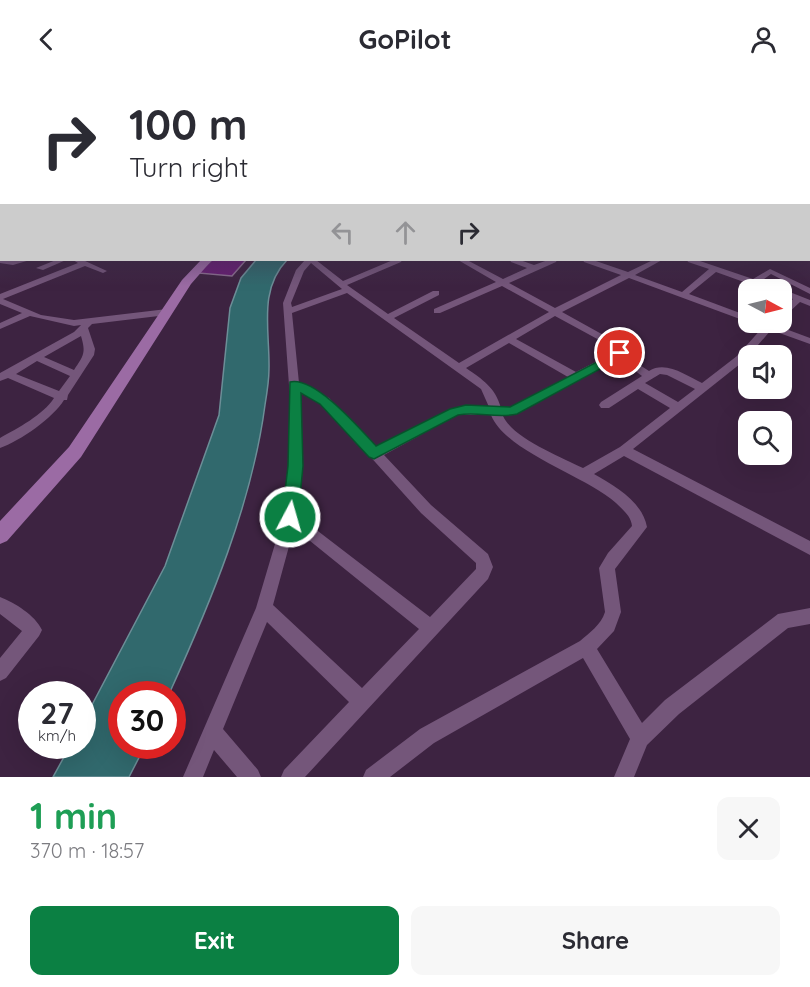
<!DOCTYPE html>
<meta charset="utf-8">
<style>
body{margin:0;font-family:Quicksand,sans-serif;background:#f7f7f7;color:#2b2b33;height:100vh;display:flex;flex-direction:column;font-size:22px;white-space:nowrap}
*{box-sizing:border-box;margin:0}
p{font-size:20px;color:#7c7c81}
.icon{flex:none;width:33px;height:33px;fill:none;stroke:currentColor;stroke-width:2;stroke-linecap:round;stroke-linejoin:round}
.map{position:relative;height:699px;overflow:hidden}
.drawer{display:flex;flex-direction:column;background:#fff;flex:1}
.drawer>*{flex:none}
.guide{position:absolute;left:0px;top:0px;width:810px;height:183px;box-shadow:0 6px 24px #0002;background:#fff;color:#2b2b33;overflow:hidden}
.needle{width:39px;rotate:97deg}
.buttons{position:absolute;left:738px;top:201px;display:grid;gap:12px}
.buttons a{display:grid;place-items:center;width:54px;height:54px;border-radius:12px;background:#fff;box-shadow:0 6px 24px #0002;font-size:30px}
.speed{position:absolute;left:18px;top:603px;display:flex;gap:12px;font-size:30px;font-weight:700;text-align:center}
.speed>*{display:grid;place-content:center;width:78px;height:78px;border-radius:50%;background:#fff;box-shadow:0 6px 24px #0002;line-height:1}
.speed small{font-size:15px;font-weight:400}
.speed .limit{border:9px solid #d22;background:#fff;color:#111}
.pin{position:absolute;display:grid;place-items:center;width:51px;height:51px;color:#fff;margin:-26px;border:3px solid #fff;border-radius:50%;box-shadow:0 2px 6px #0007}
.me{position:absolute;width:66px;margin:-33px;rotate:6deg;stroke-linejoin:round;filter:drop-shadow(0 0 4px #0008)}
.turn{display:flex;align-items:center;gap:21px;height:126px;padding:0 30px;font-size:27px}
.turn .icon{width:78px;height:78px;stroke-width:2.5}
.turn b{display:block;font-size:42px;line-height:51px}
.lanes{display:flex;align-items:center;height:57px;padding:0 30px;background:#0003;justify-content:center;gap:30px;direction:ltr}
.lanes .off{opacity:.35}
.round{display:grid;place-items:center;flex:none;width:63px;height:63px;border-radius:12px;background:#f7f7f7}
.headline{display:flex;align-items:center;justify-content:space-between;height:102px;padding:0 30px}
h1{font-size:36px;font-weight:700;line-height:45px;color:#1e9e55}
.cta{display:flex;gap:12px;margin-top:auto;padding:12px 30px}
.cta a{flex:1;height:69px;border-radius:12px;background:#0b8043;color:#fff;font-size:24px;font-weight:700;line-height:69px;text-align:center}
.cta a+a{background:#f7f7f7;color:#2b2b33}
header{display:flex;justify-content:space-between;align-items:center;height:78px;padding:0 30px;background:#fff;font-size:27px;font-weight:700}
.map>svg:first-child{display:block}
.water{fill:#31696d;stroke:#6c8e97;stroke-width:1.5}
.building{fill:#661e72;stroke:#8b6d90;stroke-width:1.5}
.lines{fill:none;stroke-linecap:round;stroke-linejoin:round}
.minor{fill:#74567a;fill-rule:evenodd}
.secondary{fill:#9b6ba4;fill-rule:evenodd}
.route{fill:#0b8043;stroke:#07532c;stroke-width:1.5}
</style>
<header><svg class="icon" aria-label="back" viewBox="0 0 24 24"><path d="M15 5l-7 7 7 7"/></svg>GoPilot<svg class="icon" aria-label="person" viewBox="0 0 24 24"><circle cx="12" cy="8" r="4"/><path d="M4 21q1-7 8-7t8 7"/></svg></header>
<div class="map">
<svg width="810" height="699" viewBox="0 0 810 699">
<rect width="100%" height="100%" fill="#3d2341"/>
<path class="water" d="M256,182h31c-29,30 -17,71 -18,109 0,12 -2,24 -4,36 -13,99 -55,199 -96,289h-47v52h23l-16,31h-76l17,-31h12l1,-24 82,-156 54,-151 11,-107 11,-30z"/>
<polygon class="building" points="212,182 246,182 232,198 198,195"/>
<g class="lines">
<g class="minor">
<rect x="0" y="135" width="2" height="5"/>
<rect x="0" y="150" width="2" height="4"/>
<polygon points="0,181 30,182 13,187 0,185"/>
<polygon points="56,182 66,182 43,192 36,190"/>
<path d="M73,182h10l24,11 -4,2 -18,-7 -82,33 38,16 33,5 93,-11 5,3 -5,3 -75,9 -4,4 7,21 -1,6 -26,40 -1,5h-3c-11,18 -44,41 -64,48v-10c18,-10 43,-23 54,-40l-46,-20 -8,3v-8l74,-41 7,-7 -7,1 -44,-10 -30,13v-6l22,-10 -22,-9v-10l78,-31zM81,258c5,17 3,19 -7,34l-30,-13zM37,283l33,15 -11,15 -43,-17z"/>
<path d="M305,182h11l27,21 50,-21h9l-1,2 -54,23 41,29 45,-23h6v4l-45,23 65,45 90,-51 -47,-26 -62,27h-6v-4l62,-27 -38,-22h9l36,19 24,-11 -16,-6 -1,-2h10l14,5 14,-5h9l-1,2 -47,21 46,25 66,-33 -37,-13 -1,-2h10l35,12 25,-12h9l-27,15 47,17 27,-23 -21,-7 -1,-2h10l56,19 17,-10 40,19v6l-39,-20 -11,8 19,8h-13l-50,-18 -27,22 59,22v6l-119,-44 -67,34 45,25 25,23 17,11c17,-11 38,5 53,12l35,-27 26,-29 -8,-5h21l-1,3 35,13v6l-39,-14 -26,30 -112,89 177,92v14l-186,-99 -30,18c21,12 48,27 53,53l-32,42 6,43 -7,19 -17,18 45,74 23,-23 113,-86 32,-6v16l-22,4 -109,86 -32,31 -13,32h-20l16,-38 -47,-81 -149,85 -44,34h-27l3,-7 54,-41 160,-88c9,-8 21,-16 25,-29l-6,-44 9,-15 24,-27c-1,-10 -9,-16 -16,-23 -32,-28 -110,-51 -125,-88h-34l-73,40 47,50 57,49 5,13 -5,12 -183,198h-24l3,-7 65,-68 -82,-80 -44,107 35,41 3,7h-24l-23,-27 -11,27h-20l73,-169 27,-91 7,-51 -1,-81 -6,-82 13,-33zM311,185l31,26 -50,18 -1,-4 13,-32zM347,215l134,96 8,18 -20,-1 -19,3 -73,38 -48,-49 -30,-15 -7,-70zM555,238l46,25 12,12 -37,19 -60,-33zM509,265l59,34 -57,30 -10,1c-6,-21 -18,-28 -35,-40zM618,280l24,18 -41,26 -2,3 2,3h8l29,-19 32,19 -50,39 -37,21c-22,-11 -70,-30 -80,-52l14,-2zM660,296l7,1 28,14 -17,13 -33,-19zM300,315l21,11 10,9 90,100 55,50v6l-46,48 -133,-102 5,-49zM294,450l125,101 -57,59 -89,-83z"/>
<polygon points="782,211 810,222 810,228 800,224 785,238 782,239 782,232 793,221 782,217"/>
<path d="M0,519c15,6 35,18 42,33l-3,6 -33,42 -6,3v-23l22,-27 -22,-17z"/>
</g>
<polygon class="secondary" points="201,182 212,182 191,206 81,379 7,463 0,466 0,443 69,369 182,202"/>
</g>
<linearGradient id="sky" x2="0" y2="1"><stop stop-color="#221324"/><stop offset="0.53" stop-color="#514565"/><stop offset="1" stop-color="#514565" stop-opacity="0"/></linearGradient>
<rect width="810" height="208" fill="url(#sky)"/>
<path class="route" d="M620,272l6,3 -2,3 -107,58c-20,5 -39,-3 -59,1l-84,44 -5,-2 -49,-53 -19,-11 2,73 -5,51 -2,5h-12l-2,-5 6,-51 2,-84c25,-6 70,47 86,64l74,-37 16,-4 44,2z"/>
</svg>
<div class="buttons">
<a><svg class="needle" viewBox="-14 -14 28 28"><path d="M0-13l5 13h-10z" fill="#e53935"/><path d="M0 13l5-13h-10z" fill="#7c7c81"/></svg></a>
<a><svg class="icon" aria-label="sound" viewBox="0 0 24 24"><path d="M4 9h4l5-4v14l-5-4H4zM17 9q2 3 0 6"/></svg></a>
<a><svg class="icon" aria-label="search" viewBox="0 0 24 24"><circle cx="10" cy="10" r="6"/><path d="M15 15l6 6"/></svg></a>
</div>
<div class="speed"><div>27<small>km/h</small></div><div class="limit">30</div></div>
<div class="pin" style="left:620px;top:275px;background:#d93025"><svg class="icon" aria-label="arrive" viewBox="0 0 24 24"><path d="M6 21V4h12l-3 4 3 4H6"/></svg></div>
<svg class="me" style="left:290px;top:439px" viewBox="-20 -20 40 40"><circle r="17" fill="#0b8043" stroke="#fff" stroke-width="3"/><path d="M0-11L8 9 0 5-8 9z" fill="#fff"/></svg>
<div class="guide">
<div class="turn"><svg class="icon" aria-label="right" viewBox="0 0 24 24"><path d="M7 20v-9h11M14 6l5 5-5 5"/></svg><div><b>100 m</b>Turn right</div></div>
<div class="lanes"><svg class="icon off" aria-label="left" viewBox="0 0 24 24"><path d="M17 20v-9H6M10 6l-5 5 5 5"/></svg><svg class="icon off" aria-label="ahead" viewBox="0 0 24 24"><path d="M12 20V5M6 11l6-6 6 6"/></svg><svg class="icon" aria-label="right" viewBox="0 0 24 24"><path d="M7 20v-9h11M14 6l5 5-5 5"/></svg></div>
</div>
</div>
<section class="drawer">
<div class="headline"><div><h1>1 min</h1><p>370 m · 18:57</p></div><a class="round"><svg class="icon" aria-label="close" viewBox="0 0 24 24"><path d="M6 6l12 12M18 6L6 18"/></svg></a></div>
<div class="cta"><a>Exit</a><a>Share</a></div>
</section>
